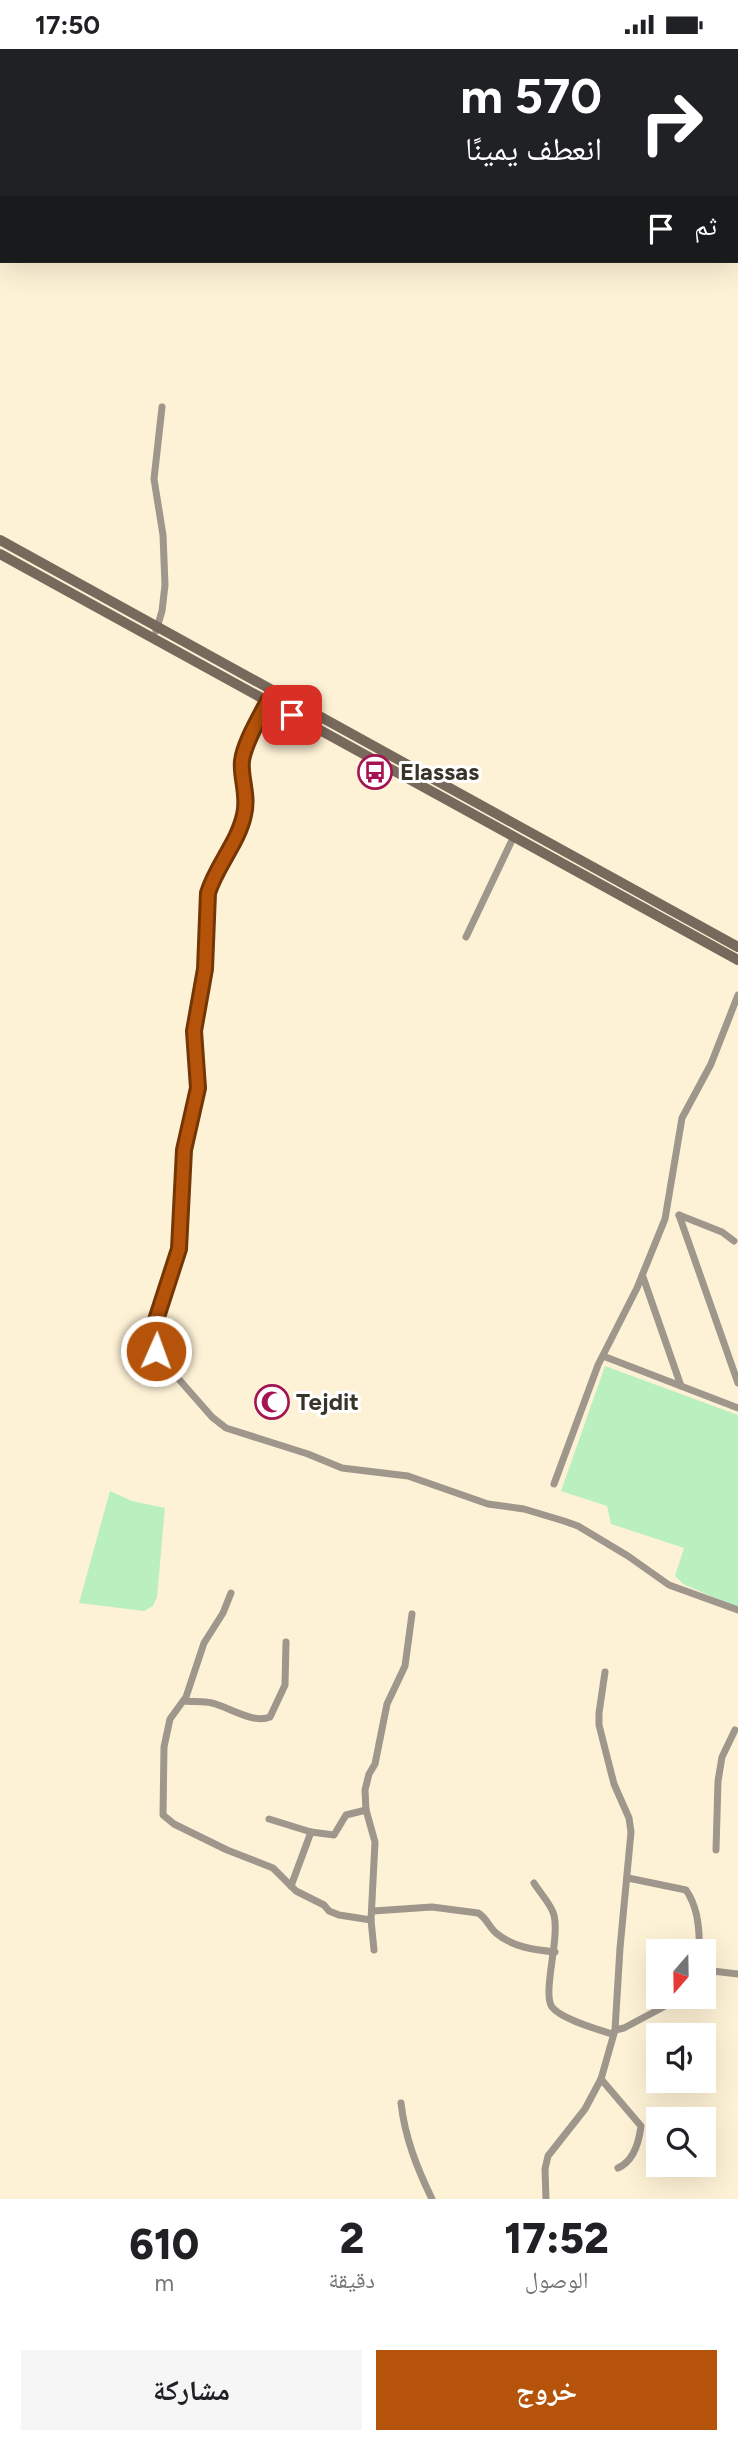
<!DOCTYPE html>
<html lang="ar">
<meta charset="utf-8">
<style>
body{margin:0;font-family:Figtree,"Noto Naskh Arabic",sans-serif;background:#f6f6f6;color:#202124;direction:rtl;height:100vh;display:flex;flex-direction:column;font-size:26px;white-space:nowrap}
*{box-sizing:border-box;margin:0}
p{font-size:23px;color:#757577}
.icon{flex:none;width:38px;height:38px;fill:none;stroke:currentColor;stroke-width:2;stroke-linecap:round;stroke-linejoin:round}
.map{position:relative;height:2150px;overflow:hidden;direction:ltr}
.drawer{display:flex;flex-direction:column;background:#fff;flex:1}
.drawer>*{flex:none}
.guide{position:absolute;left:0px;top:0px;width:738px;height:214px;box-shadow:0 7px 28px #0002;direction:rtl;background:#202124;color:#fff;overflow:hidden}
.needle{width:46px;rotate:200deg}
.buttons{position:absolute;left:646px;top:1890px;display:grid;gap:14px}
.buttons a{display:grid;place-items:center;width:70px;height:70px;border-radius:0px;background:#fff;box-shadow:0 7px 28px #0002;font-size:35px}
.pin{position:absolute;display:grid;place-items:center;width:60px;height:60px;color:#fff;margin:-30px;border-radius:14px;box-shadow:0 4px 10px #0006}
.me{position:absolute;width:77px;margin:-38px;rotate:2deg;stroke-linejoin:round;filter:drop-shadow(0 0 5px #0008)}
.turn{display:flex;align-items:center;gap:24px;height:147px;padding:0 21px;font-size:32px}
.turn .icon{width:91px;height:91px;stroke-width:2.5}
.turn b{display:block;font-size:49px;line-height:60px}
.then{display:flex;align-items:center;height:66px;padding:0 21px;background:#0003;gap:14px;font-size:26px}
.eta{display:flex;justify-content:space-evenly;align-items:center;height:119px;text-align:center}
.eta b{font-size:42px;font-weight:800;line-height:49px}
.button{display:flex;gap:14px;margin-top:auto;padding:14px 21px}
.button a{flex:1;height:80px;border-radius:0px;background:#b45309;color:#fff;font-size:28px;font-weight:800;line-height:80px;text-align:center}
.button a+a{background:#f6f6f6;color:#202124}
.status{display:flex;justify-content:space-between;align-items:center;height:49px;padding:0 35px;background:#fff;direction:ltr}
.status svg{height:19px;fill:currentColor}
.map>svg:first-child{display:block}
.green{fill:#baf0c0}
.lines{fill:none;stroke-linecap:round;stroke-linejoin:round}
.street{stroke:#9f968c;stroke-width:7}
.secondary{stroke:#776a5c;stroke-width:10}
.route-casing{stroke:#753606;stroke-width:18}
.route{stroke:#b45309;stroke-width:12}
.labels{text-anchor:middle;stroke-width:6;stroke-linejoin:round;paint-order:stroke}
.poi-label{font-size:24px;font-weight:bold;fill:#383429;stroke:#fff;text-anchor:start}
</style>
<div class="status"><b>17:50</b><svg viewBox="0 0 49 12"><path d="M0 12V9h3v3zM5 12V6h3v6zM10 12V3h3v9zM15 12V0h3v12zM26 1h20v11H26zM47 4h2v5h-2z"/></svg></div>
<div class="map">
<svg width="738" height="2150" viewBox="0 0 738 2150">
<rect width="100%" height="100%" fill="#fef2d6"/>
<g class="green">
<polygon points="605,1317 738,1366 738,1559 683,1535 675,1527 684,1499 611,1475 607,1457 561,1442"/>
<polygon points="110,1442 132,1452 165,1459 157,1548 153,1557 144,1562 79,1554"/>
</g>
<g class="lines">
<g class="street">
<polyline points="156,582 162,562 165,536 163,486 154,430 162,358"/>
<polyline points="268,652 242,712 246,753 240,779 211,833 208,844 205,920 194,982 198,1039 184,1101 179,1200 154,1284 156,1302 162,1311 212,1368 226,1379 308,1405 342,1419 408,1427 488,1455 524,1460 564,1472 578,1477 628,1507 669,1536 738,1561"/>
<polyline points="466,888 513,789"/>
<polyline points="679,1166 738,1334"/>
<polyline points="679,1166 722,1183 734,1192"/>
<polyline points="643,1228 681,1337"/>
<polyline points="603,1307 738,1359"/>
<polyline points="554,1435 598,1316 637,1239 665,1170 682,1069 711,1015 738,946"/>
<polyline points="231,1544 223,1564 204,1594 186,1648 170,1670 164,1698 163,1766 174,1775 227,1801 273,1819 296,1842 324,1856 329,1862 339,1866 371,1871"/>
<path d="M184,1652c9,1 19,0 28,2 17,4 41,21 58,14l15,-32 1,-43"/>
<polyline points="269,1770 311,1783"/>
<polyline points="716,1801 718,1732 722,1708 735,1681"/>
<path d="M628,1829l58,12c12,17 14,40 13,61"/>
<path d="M534,1834c6,10 17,21 20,32 6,24 -12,78 -2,92 9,12 45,22 60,27"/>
<polyline points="291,1837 311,1783 334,1786 346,1766 366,1761"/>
<path d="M373,1862l59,-4 46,6c8,4 11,14 18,20 16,14 39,17 59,19"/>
<polyline points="374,1901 371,1871 375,1793 366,1761 365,1741 369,1725 375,1715 387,1655 405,1617 412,1565"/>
<polyline points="704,1921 738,1925"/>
<polyline points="615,1981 624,1979 682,1948"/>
<path d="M601,2030l40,47c-2,16 -7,35 -23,42"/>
<path d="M401,2054c4,35 16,65 31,96"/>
<polyline points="546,2150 545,2120 548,2107 585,2060 601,2030 615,1981 620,1899 631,1783 629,1769 614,1735 599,1676 599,1664 605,1623"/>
</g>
<g class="secondary">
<polyline points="0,491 738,898"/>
<polyline points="0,505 738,911"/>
</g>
</g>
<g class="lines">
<g class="route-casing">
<path id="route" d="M156,1302l-2,-18 2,-13 23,-71 5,-99 14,-62 -4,-57 11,-62 3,-76c8,-27 30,-50 36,-78 5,-20 -4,-38 -2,-54 2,-18 18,-44 26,-60l24,14"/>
</g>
<use href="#route" class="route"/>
</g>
<defs>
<g id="bus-ring" transform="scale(1.75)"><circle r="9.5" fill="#fff" stroke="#a51352" stroke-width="1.5"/><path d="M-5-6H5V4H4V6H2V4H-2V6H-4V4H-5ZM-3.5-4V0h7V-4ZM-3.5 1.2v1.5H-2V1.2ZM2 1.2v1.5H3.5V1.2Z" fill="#a51352"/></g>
<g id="mosque-ring" transform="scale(1.75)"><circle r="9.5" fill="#fff" stroke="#a51352" stroke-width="1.5"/><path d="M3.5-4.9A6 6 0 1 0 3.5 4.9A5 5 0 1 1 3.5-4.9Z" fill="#a51352"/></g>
</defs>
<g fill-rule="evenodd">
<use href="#bus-ring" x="375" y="723"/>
<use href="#mosque-ring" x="272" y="1353"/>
</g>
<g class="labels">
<g class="poi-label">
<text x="400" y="731">Elassas</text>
<text x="296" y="1361">Tejdit</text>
</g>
</g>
</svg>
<div class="buttons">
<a><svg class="needle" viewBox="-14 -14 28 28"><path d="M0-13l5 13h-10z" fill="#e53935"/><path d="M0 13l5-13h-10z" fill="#757577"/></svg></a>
<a><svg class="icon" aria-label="sound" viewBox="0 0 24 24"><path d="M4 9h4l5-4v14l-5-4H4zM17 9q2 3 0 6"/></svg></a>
<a><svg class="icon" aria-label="search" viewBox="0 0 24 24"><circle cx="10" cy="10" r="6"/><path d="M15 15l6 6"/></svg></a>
</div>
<div class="pin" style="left:292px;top:666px;background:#d93025"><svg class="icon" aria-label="arrive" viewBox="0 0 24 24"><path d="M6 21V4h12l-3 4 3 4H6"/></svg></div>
<svg class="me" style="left:156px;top:1302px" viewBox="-20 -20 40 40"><circle r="17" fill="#b45309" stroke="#fff" stroke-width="3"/><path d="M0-11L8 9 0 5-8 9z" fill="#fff"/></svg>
<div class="guide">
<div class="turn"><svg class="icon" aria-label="right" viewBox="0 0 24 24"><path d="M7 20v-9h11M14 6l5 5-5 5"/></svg><div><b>570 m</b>انعطف يمينًا</div></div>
<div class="then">ثم<svg class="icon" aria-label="arrive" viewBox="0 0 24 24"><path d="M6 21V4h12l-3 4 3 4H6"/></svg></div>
</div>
</div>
<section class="drawer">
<div class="eta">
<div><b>17:52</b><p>الوصول</p></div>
<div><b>2</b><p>دقيقة</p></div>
<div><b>610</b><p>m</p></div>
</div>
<div class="button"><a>خروج</a><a>مشاركة</a></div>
</section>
